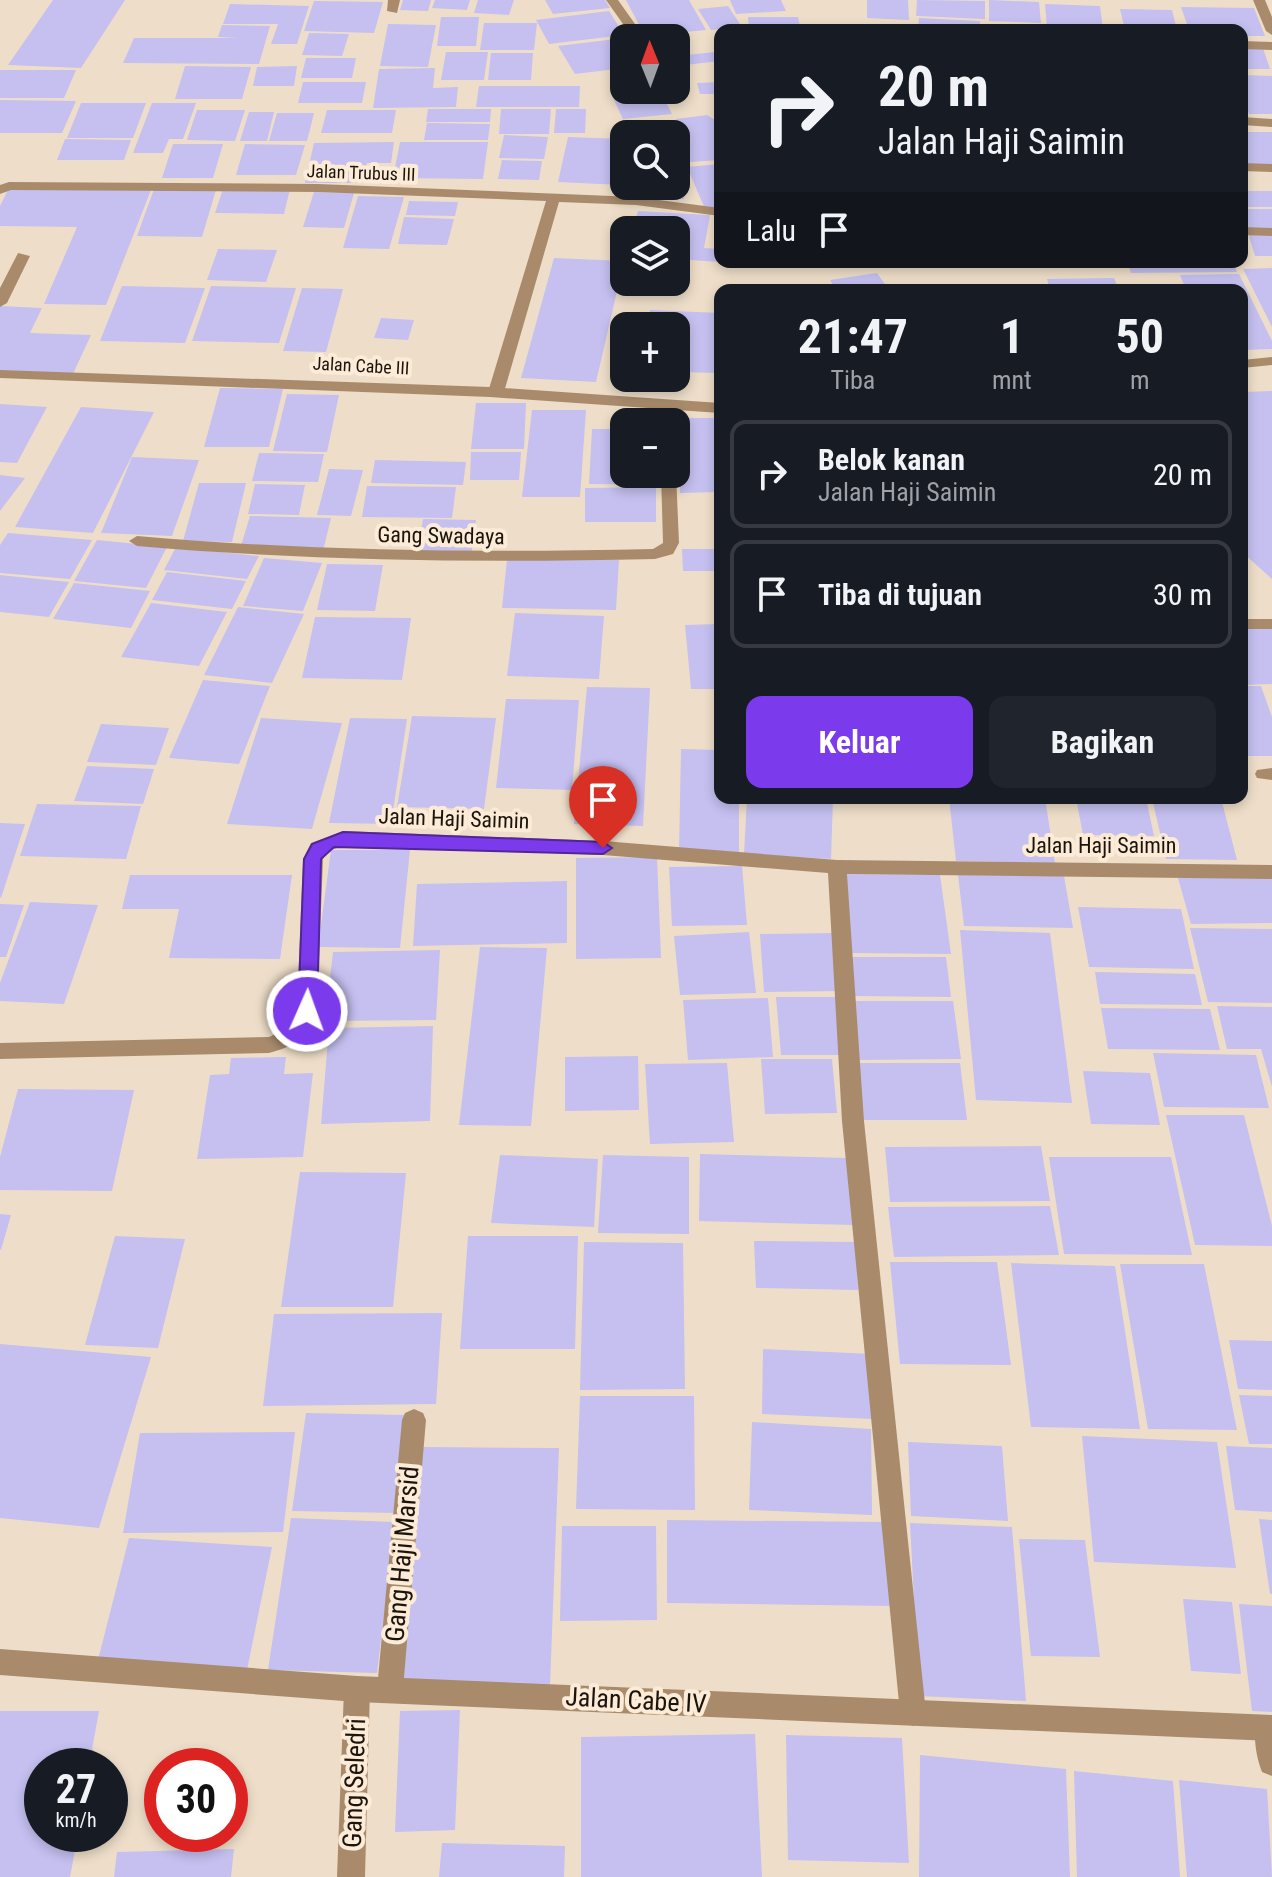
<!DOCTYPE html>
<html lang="id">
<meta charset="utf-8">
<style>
body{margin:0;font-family:"Roboto Condensed",sans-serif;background:#20242c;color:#f1f3f6;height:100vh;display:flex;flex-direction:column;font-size:30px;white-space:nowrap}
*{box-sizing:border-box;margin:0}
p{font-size:26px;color:#9ea1a6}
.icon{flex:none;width:44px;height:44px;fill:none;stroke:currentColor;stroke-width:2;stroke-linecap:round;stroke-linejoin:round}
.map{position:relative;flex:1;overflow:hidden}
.sheet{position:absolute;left:714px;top:284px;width:534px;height:520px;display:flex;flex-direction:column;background:#171b24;border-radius:16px;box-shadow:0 4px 12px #0003}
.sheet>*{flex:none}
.hud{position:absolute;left:714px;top:24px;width:534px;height:244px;border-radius:16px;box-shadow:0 4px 12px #0003;background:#171b24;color:#f1f3f6;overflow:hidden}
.needle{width:52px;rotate:359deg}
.controls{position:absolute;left:610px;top:24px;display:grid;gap:16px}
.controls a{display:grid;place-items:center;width:80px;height:80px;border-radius:16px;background:#171b24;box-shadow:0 4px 12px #0003;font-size:40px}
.speed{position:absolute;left:24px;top:1748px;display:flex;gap:16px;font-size:40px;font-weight:700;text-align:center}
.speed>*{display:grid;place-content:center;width:104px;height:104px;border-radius:50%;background:#171b24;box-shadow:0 4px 12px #0003;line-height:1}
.speed small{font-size:20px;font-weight:400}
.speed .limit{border:12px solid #d22;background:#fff;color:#111}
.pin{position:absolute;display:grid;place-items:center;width:68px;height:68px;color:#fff;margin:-82px -34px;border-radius:50% 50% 50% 0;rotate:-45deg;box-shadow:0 0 8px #0007}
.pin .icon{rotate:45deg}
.me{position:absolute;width:88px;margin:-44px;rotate:2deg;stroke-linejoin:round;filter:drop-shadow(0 0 6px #0008)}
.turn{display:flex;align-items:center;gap:28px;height:168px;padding:0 32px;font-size:36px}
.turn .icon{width:104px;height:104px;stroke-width:2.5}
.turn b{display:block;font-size:56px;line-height:68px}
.then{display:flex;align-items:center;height:76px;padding:0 32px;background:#0003;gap:16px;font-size:30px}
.eta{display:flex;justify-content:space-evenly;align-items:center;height:136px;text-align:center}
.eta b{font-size:48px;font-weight:700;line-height:56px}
.primary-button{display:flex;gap:16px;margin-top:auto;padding:16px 32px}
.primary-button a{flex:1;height:92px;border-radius:16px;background:#7c3aed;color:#fff;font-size:32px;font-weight:700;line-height:92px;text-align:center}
.primary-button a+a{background:#20242c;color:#f1f3f6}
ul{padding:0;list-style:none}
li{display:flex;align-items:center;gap:24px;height:108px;margin:0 16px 12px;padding:0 16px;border:4px solid #363941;border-radius:16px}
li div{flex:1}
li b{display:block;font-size:30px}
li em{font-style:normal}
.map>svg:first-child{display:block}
.building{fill:#c5c0f0}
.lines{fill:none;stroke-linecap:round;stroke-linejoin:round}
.service{fill:#a98b6c;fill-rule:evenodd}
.minor{fill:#a98b6c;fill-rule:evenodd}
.tertiary{fill:#a98b6c;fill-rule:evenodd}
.route{fill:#7c3aed;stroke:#51269a;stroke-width:2}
.labels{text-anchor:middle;stroke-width:8;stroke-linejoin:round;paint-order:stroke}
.far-street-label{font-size:18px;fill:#1a140d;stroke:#fcebd6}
.street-label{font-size:22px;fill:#1a140d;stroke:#fcebd6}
.near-street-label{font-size:26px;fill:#1a140d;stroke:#fcebd6}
</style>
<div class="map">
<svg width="1272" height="1877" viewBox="0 0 1272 1877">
<rect width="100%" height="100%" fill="#eedec9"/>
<g class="building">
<polygon points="53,0 125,0 81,68 8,65"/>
<polygon points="403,0 431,0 428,11 400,10"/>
<polygon points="435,0 470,0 467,10 432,8"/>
<polygon points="478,0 514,0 509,15 474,13"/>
<polygon points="545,0 605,0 610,8 553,14"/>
<polygon points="626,0 689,0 706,30 645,36"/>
<polygon points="730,0 781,0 786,11 736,14"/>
<polygon points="867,0 908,0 909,20 867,18"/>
<polygon points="917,0 985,1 985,19 916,16"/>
<polygon points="989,0 1039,2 1041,23 989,21"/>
<polygon points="314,1 383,2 374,33 304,31"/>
<polygon points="230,4 309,6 297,44 271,44 278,24 223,24"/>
<polygon points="1045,4 1100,6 1103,29 1047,27"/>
<polygon points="728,6 742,27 711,30 698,9"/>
<polygon points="1181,7 1254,8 1265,36 1242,36 1242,30 1189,30"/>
<polygon points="1120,9 1172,10 1177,30 1125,30"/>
<polygon points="609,11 624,35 549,44 536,20"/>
<polygon points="441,17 479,17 476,46 437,46"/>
<polygon points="748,17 798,17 801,30 749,30"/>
<polygon points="919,18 980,21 980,30 918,30"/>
<polygon points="484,23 537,23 534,50 480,50"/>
<polygon points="388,24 436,25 428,67 380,66"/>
<polygon points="222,25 270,26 259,64 123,63 134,38 238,38 218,37"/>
<polygon points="309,33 349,34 342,56 302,55"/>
<polygon points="624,38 624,68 575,74 558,46"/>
<polygon points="1242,47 1263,48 1270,69 1242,69"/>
<polygon points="446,52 488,52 484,80 441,80"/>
<polygon points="716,52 720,61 676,66 676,56"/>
<polygon points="491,53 533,53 531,80 488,80"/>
<polygon points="306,58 356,58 352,78 301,78"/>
<polygon points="185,66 251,67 242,99 175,99"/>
<polygon points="297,66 294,86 253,86 257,67"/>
<polygon points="435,68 433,88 458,87 456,107 373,108 379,69"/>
<polygon points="0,70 76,70 64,98 0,98"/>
<polygon points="1242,75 1272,76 1272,114 1249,114 1242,94"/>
<polygon points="303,82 366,82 362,103 298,103"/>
<polygon points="720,82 720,94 700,94 697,83"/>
<polygon points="479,86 580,86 579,107 476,107"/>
<polygon points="662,94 672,114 623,119 613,98"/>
<polygon points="0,100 76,101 62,133 0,133"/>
<polygon points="81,103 146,103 133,138 67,138"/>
<polygon points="152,103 196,103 183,139 169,139 163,153 133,153"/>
<polygon points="428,109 491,109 490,122 426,122"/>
<polygon points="501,109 551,109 549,134 499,134"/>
<polygon points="556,109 586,109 585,133 554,133"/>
<polygon points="197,110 245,110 235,141 187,140"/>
<polygon points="327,110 396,110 392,133 321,133"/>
<polygon points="249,112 274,112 267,141 240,141"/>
<polygon points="277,113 314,113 307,141 269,141"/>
<polygon points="707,115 720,123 720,160 690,162 676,119"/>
<polygon points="671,120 675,134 640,134 636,121"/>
<polygon points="427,123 490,124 488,140 424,140"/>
<rect x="1242" y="132" width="30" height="33"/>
<polygon points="504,135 548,137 544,159 499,158"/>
<polygon points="568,137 624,139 621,185 558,182"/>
<polygon points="65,139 131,140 124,160 57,160"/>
<polygon points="394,142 391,163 367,163 363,183 305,183 314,143"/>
<polygon points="400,142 488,142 483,179 393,178"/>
<polygon points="173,144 223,144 213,178 162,178"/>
<polygon points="245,144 305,145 296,175 236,175"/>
<polygon points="676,153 684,199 637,200 636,186 676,186"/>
<polygon points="502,160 542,161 539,180 498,179"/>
<polygon points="720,164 720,210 706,211 687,167"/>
<polygon points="9,188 151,190 106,305 44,304 77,227 0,226 0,206"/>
<polygon points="154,189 216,190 202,237 137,236"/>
<polygon points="223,189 290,189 284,214 215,213"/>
<rect x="1242" y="191" width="30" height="16"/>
<polygon points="314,192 354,193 344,228 303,227"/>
<polygon points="358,196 404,197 389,249 343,248"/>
<polygon points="409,201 458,202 455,216 406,215"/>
<rect x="1242" y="209" width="30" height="21"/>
<polygon points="638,211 710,215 704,248 720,249 720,262 676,259 676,230 633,230"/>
<polygon points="404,217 454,219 447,245 398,244"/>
<polygon points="1248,233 1272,233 1272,256 1255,256"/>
<polygon points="218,249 277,250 266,282 207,280"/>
<polygon points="554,258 624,261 596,382 521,378"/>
<polygon points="1127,262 1233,262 1237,272 1131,273"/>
<polygon points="1272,268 1272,327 1243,269"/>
<polygon points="877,273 889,290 836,290 830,280"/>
<polygon points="1239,274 1272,341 1272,349 1242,350 1242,290 1186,290 1180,275"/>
<polygon points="1114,278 1119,290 1050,290 1047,279"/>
<polygon points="122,286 205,288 185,343 100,341"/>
<polygon points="211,286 296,288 279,343 192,341"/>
<polygon points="302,288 343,289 326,352 283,351"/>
<polygon points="0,306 42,308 30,333 91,335 72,376 0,373"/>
<polygon points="650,310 720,313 720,373 676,372 676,326 648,326"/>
<polygon points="381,318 414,320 408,340 374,338"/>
<polygon points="220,388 283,389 269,447 204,447"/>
<polygon points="1272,391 1272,579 1242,552 1242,392"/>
<polygon points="287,394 339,395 327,452 273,451"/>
<polygon points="476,403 526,403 524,449 471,449"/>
<polygon points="0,404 47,407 17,463 0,462"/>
<polygon points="81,407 154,412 93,533 15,527"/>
<polygon points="532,410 586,410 580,497 522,497"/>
<polygon points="678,418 720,418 720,492 680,493"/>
<polygon points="592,429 624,429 624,474 657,474 656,485 589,484"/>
<polygon points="471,452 521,452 519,480 470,480"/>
<polygon points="259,453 324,454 318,482 252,481"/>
<polygon points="132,457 199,460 172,536 101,533"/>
<polygon points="375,460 466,462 463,485 371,483"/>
<polygon points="329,469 363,470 351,516 317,515"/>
<polygon points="0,475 25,478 0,511"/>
<polygon points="199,483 246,483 232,542 183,541"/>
<polygon points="255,484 305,485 299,515 248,514"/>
<polygon points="367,486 456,487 452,518 362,517"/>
<polygon points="656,487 656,522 585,522 585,488"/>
<polygon points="250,516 331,518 323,551 240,549"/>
<polygon points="423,519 476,520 471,557 417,557"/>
<polygon points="8,533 92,540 70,579 0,573 0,545"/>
<polygon points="97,540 167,547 146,588 74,581"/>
<polygon points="176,547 259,556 247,579 164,570"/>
<polygon points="682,549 720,549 720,571 683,571"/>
<polygon points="264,558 322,563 303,611 243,606"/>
<polygon points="507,559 619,560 616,610 502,608"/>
<polygon points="327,564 383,565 375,611 317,610"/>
<polygon points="167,572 246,581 232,609 152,600"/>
<polygon points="0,575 69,582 49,617 0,612"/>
<polygon points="74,583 150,591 131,628 53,619"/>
<polygon points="151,603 227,612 199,666 121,657"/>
<polygon points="238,607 304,614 272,683 204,675"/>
<polygon points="515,613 604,616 599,679 507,676"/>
<polygon points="315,617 411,618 402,680 302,678"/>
<polygon points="720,624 720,689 691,689 685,625"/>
<polygon points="1272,628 1272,684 1242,685 1242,629"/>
<polygon points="203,680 270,686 239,764 169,758"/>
<polygon points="1242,686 1261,686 1272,717 1272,756 1242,756"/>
<polygon points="587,687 650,688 643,826 574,824"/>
<polygon points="506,699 579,700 572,790 496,788"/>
<polygon points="412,716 496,718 484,809 397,807"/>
<polygon points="261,718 342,723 312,829 227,824"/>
<polygon points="350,718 407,719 391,824 329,823"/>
<polygon points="101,724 169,728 156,765 87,762"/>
<polygon points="681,749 720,750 720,798 739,798 739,852 679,851"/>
<polygon points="87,766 154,769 143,804 74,801"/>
<polygon points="747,798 833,798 831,859 744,854"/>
<polygon points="949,798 1045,798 1055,863 956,861"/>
<polygon points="1076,798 1146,798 1154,836 1083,835"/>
<polygon points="1152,798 1221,798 1237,860 1166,859"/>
<polygon points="37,804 141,806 126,859 20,856"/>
<polygon points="0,823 25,824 1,898 0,897"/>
<polygon points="331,850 410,850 400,948 318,947"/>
<polygon points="657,857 661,958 576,959 576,858"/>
<polygon points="742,866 747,925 672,926 669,867"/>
<polygon points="843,874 940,875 951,954 849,953"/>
<polygon points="130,875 292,875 280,959 169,958 179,909 122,909"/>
<polygon points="958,875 1064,876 1073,928 964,926"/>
<polygon points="1272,877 1272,923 1191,924 1178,878"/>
<polygon points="567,881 567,943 413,946 417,884"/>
<polygon points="30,902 98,905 64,1004 0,1001 0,983"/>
<polygon points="0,904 24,905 6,957 0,957"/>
<polygon points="1078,907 1181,909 1194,969 1089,967"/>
<polygon points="1190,928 1272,929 1272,1003 1208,1002"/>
<polygon points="960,930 1050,933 1072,1103 976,1100"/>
<polygon points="749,932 756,993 680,995 674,936"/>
<polygon points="836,933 841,991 764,992 760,934"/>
<polygon points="480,947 547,948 531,1126 459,1125"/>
<polygon points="440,950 436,1020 325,1021 333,952"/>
<polygon points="848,957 946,957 951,997 852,996"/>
<polygon points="1095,972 1195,974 1202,1005 1100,1004"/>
<polygon points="776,997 841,997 846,1055 781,1055"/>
<polygon points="768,998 773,1057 688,1060 683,1000"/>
<polygon points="849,1001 953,1001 961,1059 856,1060"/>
<polygon points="1217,1006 1272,1007 1272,1087 1261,1049 1227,1049"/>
<polygon points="1101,1008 1210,1009 1220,1050 1108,1049"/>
<polygon points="433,1026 430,1121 321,1124 329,1028"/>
<polygon points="1153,1053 1256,1055 1269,1108 1164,1107"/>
<polygon points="638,1056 639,1110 565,1111 565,1057"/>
<polygon points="286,1057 284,1074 313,1073 303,1157 197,1159 210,1075 229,1074 231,1058"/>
<polygon points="761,1059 832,1059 837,1113 765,1114"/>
<polygon points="727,1063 734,1142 650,1144 645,1064"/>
<polygon points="854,1063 960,1063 967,1120 860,1120"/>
<polygon points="1083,1071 1150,1073 1160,1125 1091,1124"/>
<polygon points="18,1089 134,1090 112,1191 0,1190 0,1157"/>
<polygon points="1166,1115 1244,1115 1272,1226 1272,1246 1195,1245"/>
<polygon points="1041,1146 1050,1201 890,1202 885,1147"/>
<polygon points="700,1154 849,1158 853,1225 699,1221"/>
<polygon points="500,1155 598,1159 594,1227 491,1223"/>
<polygon points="603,1155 689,1157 689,1234 598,1233"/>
<polygon points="1049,1157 1171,1157 1192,1255 1064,1254"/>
<polygon points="300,1172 406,1173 393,1307 281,1307"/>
<polygon points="1050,1206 1059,1255 894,1257 888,1207"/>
<polygon points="0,1214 11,1215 1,1250 0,1249"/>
<polygon points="115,1236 185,1239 158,1348 85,1345"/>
<polygon points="468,1236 578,1236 575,1349 460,1349"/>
<polygon points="754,1241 856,1242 858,1290 756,1288"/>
<polygon points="584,1242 683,1243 685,1389 580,1390"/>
<polygon points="890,1262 997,1262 1011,1365 900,1364"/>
<polygon points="1011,1263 1115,1266 1140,1429 1031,1427"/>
<polygon points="1120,1264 1204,1264 1237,1430 1148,1429"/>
<polygon points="442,1313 436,1404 263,1406 274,1314"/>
<polygon points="1229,1340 1272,1341 1272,1390 1238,1389"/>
<polygon points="0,1344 151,1357 99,1528 0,1518"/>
<polygon points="763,1349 873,1354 873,1419 762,1414"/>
<polygon points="1239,1395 1272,1396 1272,1444 1249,1444"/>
<polygon points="580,1396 694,1396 695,1510 576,1509"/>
<polygon points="306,1413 406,1415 396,1513 292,1511"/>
<polygon points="752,1422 871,1429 872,1515 749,1510"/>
<polygon points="295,1432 283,1532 123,1533 140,1433"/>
<polygon points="1082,1436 1217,1442 1236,1568 1094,1562"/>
<polygon points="908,1442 1002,1446 1008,1521 911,1516"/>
<polygon points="1226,1446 1272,1448 1272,1512 1235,1510"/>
<polygon points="423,1447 559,1448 550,1685 402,1685"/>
<polygon points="291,1518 395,1522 377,1673 268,1670"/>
<polygon points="1259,1519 1272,1520 1272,1594 1270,1594"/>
<polygon points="667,1520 886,1522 892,1606 667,1603"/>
<polygon points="910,1523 1012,1527 1026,1701 919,1696"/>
<polygon points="562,1526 656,1526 657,1620 560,1621"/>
<polygon points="129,1538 272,1547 247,1670 98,1660"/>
<polygon points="1019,1539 1085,1540 1100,1657 1031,1656"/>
<polygon points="1183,1599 1232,1602 1241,1674 1191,1671"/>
<polygon points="1239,1604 1272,1606 1272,1712 1252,1711"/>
<polygon points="460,1710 455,1830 395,1832 400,1711"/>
<polygon points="0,1711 99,1711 89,1766 42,1766 42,1834 78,1834 70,1877 0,1877"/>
<polygon points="755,1734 762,1877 581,1877 581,1737"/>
<polygon points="786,1735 902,1738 909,1863 788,1860"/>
<polygon points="920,1755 1066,1769 1070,1877 919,1877"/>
<polygon points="1074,1771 1173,1781 1180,1877 1077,1877"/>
<polygon points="1179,1780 1267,1789 1272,1877 1187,1877"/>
<polygon points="442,1843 565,1846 564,1877 439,1877"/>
<polygon points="234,1849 231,1877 114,1877 117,1852"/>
</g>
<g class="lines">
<polygon class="service" points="18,253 30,256 7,303 0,307 0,288"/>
<g class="minor">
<polygon points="388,0 400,0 397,13 387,11"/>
<polygon points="606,0 618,0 645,38 633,38"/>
<polygon points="1253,0 1265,0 1272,17 1272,35 1266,31"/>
<polygon points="1242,41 1272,42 1272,50 1242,49"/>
<polygon points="1242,117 1272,119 1272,127 1242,125"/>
<polygon points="1242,163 1272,164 1272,172 1242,171"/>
<polygon points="9,182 318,184 636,197 720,208 720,216 636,205 559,202 504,392 496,397 488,392 546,201 318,192 11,190 0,194 0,185"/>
<polygon points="1242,227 1272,228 1272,236 1242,235"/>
<polygon points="666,403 674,408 675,422 659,422 658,408"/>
<path d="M676,473l3,70 -6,11 -18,5c-173,4 -345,2 -518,-13l-8,-5 8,-5c172,15 344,17 516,13l10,-6 -2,-69z"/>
<rect x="1242" y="619" width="30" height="10"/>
<polygon points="1272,768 1272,780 1257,778 1255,774 1257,770"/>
<path d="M343,831l260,10 234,19 435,5v14l-425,-5 17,247 62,592 -4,9 -9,4 -9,-4 -4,-9 -58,-592 -14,-248 -225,-18 -258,-10 -19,7 -3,7 -6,152c-6,27 -23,35 -48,42l-269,6v-16l269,-6 18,-8 10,-18 6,-152 8,-16z"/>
<polygon points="414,1409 423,1413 426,1420 403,1689 399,1698 390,1702 381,1698 377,1689 402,1420 405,1413"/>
<polygon points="357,1676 366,1680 370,1689 365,1877 337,1877 344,1689 348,1680"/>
<path d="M1268,1715l4,2v59l-10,-4c-6,-15 -10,-38 -4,-53z"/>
</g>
<g class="tertiary">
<polygon points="1272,357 1272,365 1242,368 1242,360"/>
<polygon points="0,370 490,387 720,403 720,413 490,397 0,378"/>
<polygon points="0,1649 357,1676 1272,1715 1272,1741 357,1702 0,1675"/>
</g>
</g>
<polygon class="route" points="343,832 603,842 612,848 603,854 334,847 321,859 317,1011 307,1018 298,1011 304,859 312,844"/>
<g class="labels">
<g class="far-street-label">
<text transform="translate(361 173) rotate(2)" y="6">Jalan Trubus III</text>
<text transform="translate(361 366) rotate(3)" y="6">Jalan Cabe III</text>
</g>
<g class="street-label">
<text transform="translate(441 535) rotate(1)" y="8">Gang Swadaya</text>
<text transform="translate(454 818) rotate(2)" y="8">Jalan Haji Saimin</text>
<text x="1101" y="853">Jalan Haji Saimin</text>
</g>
<g class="near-street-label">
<text transform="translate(402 1554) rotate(-85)" y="9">Gang Haji Marsid</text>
<text transform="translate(636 1700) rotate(3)" y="9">Jalan Cabe IV</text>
<text transform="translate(354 1783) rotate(-88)" y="9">Gang Seledri</text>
</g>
</g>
</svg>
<div class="controls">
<a><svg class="needle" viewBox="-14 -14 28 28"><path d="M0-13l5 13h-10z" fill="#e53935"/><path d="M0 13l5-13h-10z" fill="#9ea1a6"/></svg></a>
<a><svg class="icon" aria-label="search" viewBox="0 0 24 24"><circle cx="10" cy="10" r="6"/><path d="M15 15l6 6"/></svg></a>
<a><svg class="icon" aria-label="layers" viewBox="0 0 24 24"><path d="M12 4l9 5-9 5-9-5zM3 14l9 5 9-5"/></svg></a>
<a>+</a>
<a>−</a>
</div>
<div class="speed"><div>27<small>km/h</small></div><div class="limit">30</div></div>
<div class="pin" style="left:603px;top:848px;background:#d93025"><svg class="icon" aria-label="arrive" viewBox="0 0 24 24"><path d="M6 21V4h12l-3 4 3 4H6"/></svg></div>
<svg class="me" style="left:307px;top:1011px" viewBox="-20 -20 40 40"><circle r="17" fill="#7c3aed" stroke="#fff" stroke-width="3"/><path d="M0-11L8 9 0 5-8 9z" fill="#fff"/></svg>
<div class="hud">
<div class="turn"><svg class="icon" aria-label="right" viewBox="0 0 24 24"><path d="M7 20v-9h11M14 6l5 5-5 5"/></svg><div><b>20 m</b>Jalan Haji Saimin</div></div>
<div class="then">Lalu<svg class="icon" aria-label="arrive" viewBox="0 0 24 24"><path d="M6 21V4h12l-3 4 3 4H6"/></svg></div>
</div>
<section class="sheet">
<div class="eta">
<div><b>21:47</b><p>Tiba</p></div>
<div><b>1</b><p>mnt</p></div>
<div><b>50</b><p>m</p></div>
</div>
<ul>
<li><svg class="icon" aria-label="right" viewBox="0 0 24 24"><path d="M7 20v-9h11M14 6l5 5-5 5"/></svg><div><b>Belok kanan</b><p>Jalan Haji Saimin</p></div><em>20 m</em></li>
<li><svg class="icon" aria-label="arrive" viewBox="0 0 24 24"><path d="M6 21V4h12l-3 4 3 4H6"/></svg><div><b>Tiba di tujuan</b></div><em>30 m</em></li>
</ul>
<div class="primary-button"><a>Keluar</a><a>Bagikan</a></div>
</section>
</div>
